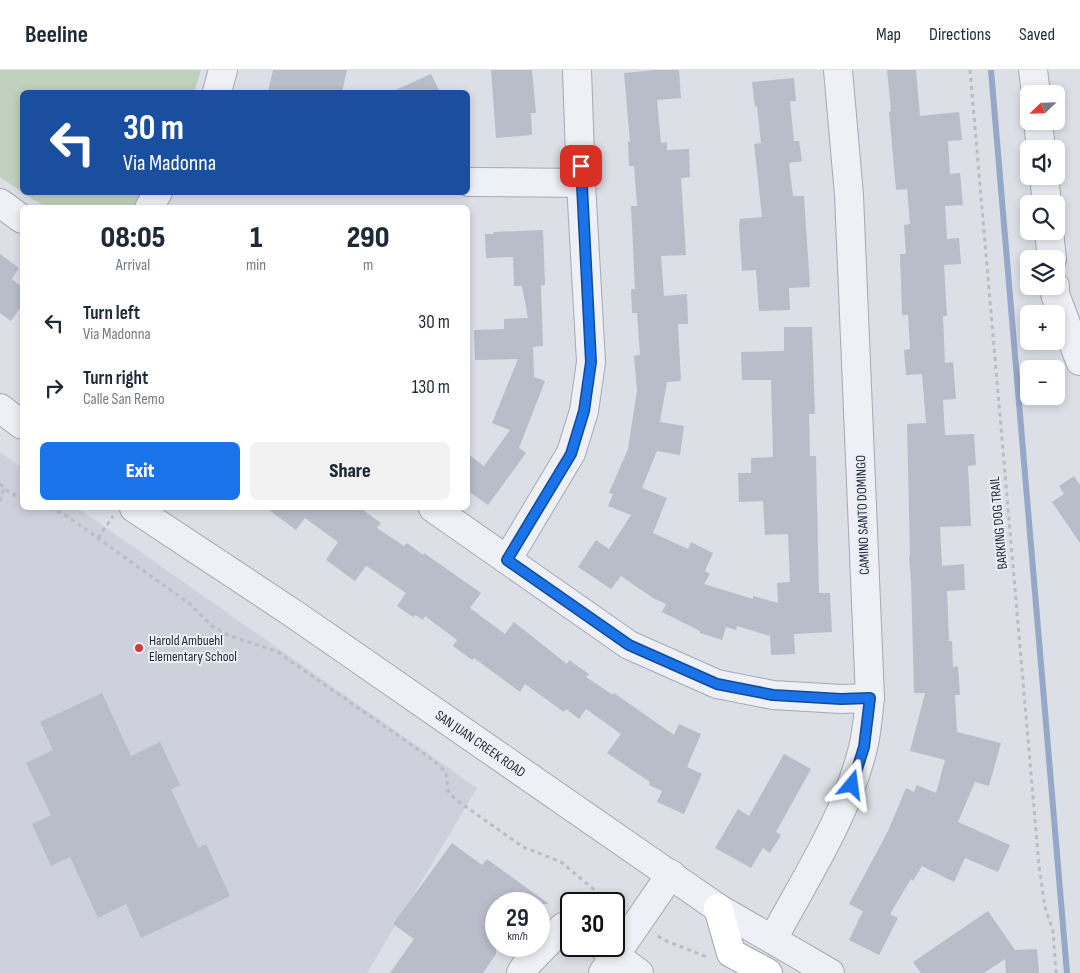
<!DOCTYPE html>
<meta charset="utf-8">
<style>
body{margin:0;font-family:"Sofia Sans Condensed",sans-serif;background:#f2f2f3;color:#1f2937;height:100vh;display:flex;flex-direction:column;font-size:19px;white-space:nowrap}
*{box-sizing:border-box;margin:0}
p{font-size:16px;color:#747a83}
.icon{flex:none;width:28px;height:28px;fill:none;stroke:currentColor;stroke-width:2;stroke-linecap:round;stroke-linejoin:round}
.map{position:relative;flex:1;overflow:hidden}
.drawer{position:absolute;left:20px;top:135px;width:450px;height:305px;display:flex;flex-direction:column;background:#fff;border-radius:8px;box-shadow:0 2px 8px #0003}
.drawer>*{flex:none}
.top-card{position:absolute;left:20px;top:20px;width:450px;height:105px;border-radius:8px;box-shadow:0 2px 8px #0003;background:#1a4fa0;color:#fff;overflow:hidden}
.needle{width:32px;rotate:247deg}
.controls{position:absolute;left:1020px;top:15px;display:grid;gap:10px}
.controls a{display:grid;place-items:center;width:45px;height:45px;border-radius:8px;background:#fff;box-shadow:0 2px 8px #0003;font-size:25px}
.speed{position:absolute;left:485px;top:822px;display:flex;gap:10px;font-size:25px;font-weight:700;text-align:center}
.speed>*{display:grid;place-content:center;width:65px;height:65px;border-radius:50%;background:#fff;box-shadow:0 2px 8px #0003;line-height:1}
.speed small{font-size:12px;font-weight:400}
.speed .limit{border:2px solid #111;border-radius:8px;background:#fff;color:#111}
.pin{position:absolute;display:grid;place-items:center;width:42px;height:42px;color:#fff;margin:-21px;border-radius:10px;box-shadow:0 2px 8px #0006}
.me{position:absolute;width:55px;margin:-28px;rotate:16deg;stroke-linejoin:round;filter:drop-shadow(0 0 4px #0008)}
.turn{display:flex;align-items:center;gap:18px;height:105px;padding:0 20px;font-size:22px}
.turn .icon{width:65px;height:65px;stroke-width:2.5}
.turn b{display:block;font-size:35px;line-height:42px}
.eta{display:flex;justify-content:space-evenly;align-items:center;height:85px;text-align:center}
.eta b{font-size:30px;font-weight:800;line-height:35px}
.cta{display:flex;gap:10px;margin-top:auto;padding:10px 20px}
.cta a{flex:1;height:58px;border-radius:8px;background:#1a73e8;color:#fff;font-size:20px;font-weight:800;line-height:58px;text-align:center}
.cta a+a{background:#f2f2f3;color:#1f2937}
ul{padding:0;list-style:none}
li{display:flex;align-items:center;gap:15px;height:65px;padding:0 20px}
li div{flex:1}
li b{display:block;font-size:19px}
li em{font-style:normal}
header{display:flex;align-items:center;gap:30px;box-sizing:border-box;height:70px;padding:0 25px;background:#fff;border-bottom:1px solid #e0e1e3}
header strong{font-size:24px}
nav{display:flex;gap:28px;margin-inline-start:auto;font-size:18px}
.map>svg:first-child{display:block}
.built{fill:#ced1db}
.green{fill:#bfd0bc}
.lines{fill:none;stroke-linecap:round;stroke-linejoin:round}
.stream{stroke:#95a8c8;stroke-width:6}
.building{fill:#b9bdc9}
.minor-casing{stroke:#a5a9b3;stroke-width:30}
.major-casing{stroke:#9ba2b2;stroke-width:30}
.path{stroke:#babdc5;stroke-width:3;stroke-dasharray:4 4;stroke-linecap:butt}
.minor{stroke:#eef0f5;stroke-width:28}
.major{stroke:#fff;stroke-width:28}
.route-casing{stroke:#114b97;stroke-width:12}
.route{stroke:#1a73e8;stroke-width:9}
.poi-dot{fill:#d03c42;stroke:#ebeef4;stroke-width:2}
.labels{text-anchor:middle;stroke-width:4;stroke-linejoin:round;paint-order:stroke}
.street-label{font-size:14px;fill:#252b3c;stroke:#ebeef4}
.poi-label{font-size:14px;fill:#252b3c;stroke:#ebeef4;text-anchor:start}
</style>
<header>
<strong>Beeline</strong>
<nav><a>Map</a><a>Directions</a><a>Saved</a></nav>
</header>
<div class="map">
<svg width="1080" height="903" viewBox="0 0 1080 903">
<rect width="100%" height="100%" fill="#dcdfe6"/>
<polygon class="built" points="0,382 22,398 22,438 78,438 477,718 367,903 0,903"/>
<g class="green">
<polygon points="0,0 201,0 194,22 22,22 22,122 0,107"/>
<polygon points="23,123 143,123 134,138 46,137"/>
</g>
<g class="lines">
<polyline class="stream" points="991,0 1067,903"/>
</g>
<g class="building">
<polygon points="273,0 347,0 342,22 268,22"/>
<polygon points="491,0 532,0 536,43 531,43 532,65 496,68"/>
<polygon points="655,0 679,0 681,28 657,30 661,73 667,72 667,80 689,79 690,107 681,108 686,185 661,186 664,226 687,224 688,254 678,254 681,311 667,312 660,352 684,356 680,385 657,381 642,418 667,428 653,463 688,479 691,472 713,483 705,501 710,504 704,514 753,529 753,526 778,533 777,513 790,512 788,464 765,465 763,431 739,432 738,403 751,403 751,388 773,387 771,310 742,310 741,282 784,281 784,257 812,257 815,344 809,344 810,386 816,386 819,523 830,523 832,562 794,564 795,584 771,585 770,566 737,556 736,560 726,557 722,570 700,563 700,561 662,542 666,534 653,528 621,506 611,519 578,497 596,470 609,479 631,445 608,436 613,424 609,423 628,379 637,320 634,286 640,285 637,243 632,243 631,219 635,219 631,136 637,136 634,96 629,96 628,72 630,72 624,3"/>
<polygon points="887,0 916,0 920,46 959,42 962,70 948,71 950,104 960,103 963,135 945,136 947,169 959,168 961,194 944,195 947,246 943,246 945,293 953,292 956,329 943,330 945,365 974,364 976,395 968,396 971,456 940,457 942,496 964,494 965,520 947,521 949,571 952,571 953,597 958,596 960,625 955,625 957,662 1001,673 989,716 975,712 958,752 1010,775 998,802 965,788 954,812 922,796 913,811 911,809 890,844 898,848 879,885 849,870 863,841 849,834 888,761 906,718 914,722 917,715 936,723 945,690 910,681 925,623 914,623 911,510 909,486 910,486 907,354 926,353 922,304 906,305 904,280 910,279 908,245 902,245 900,184 906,184 904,155 910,154 907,119 896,120 889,42 891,41"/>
<polygon points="431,4 440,22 391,22"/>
<polygon points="794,8 796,31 790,31 794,71 799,71 802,91 789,93 793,126 804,126 810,217 789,218 790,240 759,241 756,200 742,201 739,156 740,149 762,147 754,74 761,73 757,36 755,37 752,12"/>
<polygon points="543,160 545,215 541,215 543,276 533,277 534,307 545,311 519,378 526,383 488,435 468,421 468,384 484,396 510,360 492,353 518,289 475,290 474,260 504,259 504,249 528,248 522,216 514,216 513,187 486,188 485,164 494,164 493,162"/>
<polygon points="0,184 19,198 12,209 22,217 22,235 11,251 0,243"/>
<polygon points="1074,406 1079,414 1080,413 1080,473 1052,432 1064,424 1059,416"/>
<polygon points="266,438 360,438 381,453 377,458 404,476 407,473 423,485 424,483 481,523 470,538 505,564 514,552 567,594 569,590 589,604 586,607 613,625 614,623 674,665 679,654 701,664 687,697 702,704 684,744 657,732 662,721 649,715 650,712 607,683 621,664 586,639 579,649 566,639 564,642 525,614 520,622 474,588 472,590 453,576 457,570 425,546 423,550 415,545 413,547 397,536 406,523 371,499 366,496 355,511 326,490 338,472 305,448 296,460"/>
<polygon points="102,623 131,686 160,672 180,715 171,719 198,778 206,774 230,826 141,868 126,834 98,848 70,787 51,796 32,754 51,745 26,693 53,680 40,652"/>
<polygon points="784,684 811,699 776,762 781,765 770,783 763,778 751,798 715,778 738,739 749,746"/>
<polygon points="452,773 482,795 487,789 549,834 496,834 496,884 483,903 390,903 414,869 393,854"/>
<polygon points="988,841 1015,880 1037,879 1039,903 1006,903 1005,889 984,903 921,903 913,892"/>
</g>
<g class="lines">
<g class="minor-casing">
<g id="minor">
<polyline points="1033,0 1036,24"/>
<polyline points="217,22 223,0"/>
<polyline points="1038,51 1041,79"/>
<polyline points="1044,106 1047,134"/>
<polyline points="468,112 581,113"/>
<polyline points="0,133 22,149"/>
<polyline points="149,138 158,122"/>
<polyline points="1049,161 1052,189"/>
<polyline points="1055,216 1055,224 1080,291"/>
<polyline points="0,338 22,355"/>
<path id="s1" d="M134,438l160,106 424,294 112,65"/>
<polyline points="433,438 629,575 717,614 773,625 841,629 870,628"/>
<polyline points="507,490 571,383 584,341 591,292 581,113 577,0"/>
<path d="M773,869c33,-62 73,-122 90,-191 4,-16 5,-33 7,-50l-21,-503 -11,-125"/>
<polyline points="602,876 639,903"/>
<polyline points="521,903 526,895 563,857 571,859"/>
<polyline points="603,903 671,804"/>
</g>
</g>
<g class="major-casing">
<polyline id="major" points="718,838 731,883 768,903"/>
</g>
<g class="path">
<polyline points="970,0 1039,796 1045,837 1053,861 1056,903"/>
<polyline points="0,414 8,421 22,429"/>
<polyline points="0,431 4,418"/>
<polyline points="50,438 64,444 190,534 212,556 230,566 276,581 429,687 446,702 448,721 455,729 523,777 561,792 611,834"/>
<polyline points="98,468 113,446"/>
<polyline points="658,866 664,870 707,887"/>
</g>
<use href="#minor" class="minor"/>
<use href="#major" class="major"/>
</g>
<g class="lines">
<g class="route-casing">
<polyline id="route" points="581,96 591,292 584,341 571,384 507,490 629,575 717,614 773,625 841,629 870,628 864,677 852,715"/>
</g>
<use href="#route" class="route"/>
</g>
<circle class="poi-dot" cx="139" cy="578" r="5"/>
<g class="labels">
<g class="street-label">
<text transform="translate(862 445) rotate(-92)" y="5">CAMINO SANTO DOMINGO</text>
<text transform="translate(998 453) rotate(-95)" y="5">BARKING DOG TRAIL</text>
<text dy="5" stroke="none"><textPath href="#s1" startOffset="419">SAN JUAN CREEK ROAD</textPath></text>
</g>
<g class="poi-label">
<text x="149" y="575">Harold Ambuehl<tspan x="149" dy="16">Elementary School</tspan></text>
</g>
</g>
</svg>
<div class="controls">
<a><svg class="needle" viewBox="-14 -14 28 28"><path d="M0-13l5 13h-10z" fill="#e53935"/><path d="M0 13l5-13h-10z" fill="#747a83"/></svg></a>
<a><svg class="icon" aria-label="sound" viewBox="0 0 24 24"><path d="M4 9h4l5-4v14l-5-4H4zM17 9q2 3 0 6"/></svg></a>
<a><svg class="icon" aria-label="search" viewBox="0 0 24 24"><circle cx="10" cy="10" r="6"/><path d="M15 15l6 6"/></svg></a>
<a><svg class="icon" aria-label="layers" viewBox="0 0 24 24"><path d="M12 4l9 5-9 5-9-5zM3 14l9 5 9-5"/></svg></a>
<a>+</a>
<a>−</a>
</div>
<div class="speed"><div>29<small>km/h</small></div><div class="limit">30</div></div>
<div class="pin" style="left:581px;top:96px;background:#d93025"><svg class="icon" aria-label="arrive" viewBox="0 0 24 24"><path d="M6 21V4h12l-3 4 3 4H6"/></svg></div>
<svg class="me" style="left:852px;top:715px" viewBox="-20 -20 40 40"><path d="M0-17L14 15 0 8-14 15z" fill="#1a73e8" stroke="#fff" stroke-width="4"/></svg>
<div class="top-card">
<div class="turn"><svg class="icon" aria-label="left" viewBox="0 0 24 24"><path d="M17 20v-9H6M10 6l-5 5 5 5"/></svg><div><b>30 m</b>Via Madonna</div></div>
</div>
<section class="drawer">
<div class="eta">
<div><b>08:05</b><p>Arrival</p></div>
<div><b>1</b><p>min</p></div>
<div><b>290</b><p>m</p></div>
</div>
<ul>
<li><svg class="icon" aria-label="left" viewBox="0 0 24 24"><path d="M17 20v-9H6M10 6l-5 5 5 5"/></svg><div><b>Turn left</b><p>Via Madonna</p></div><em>30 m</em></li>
<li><svg class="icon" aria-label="right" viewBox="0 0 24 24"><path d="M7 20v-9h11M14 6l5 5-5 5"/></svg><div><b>Turn right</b><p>Calle San Remo</p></div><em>130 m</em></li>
</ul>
<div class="cta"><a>Exit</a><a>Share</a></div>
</section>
</div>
